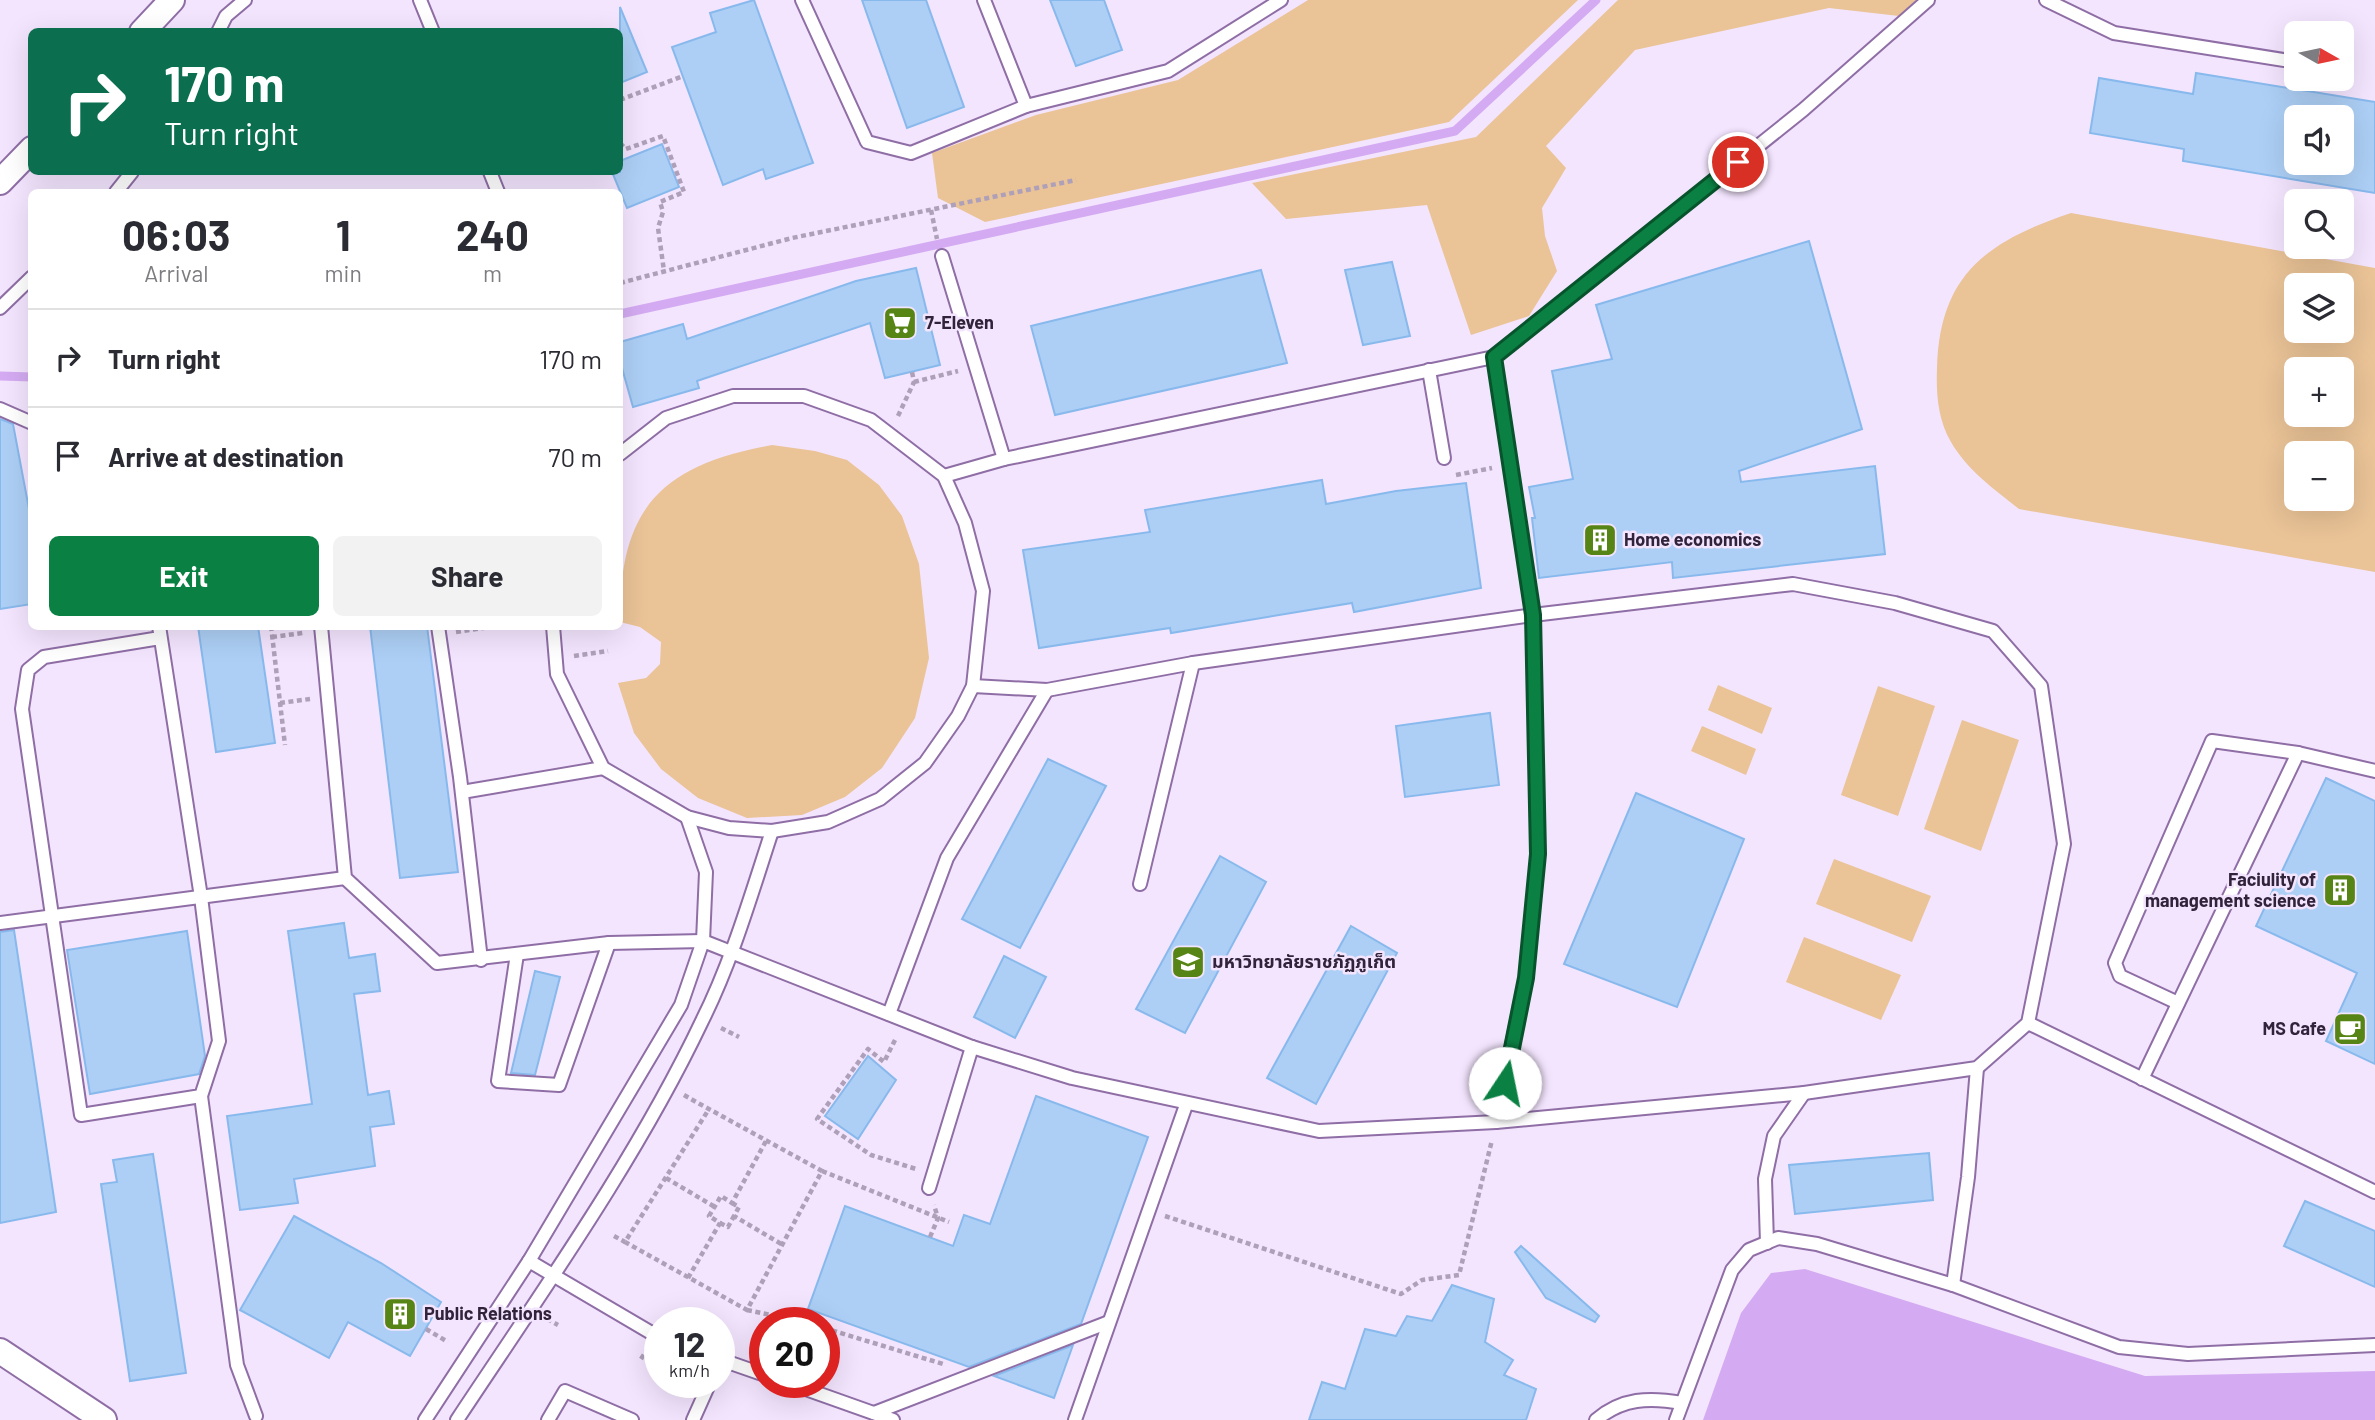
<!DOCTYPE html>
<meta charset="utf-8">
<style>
body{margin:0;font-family:Barlow,"Noto Sans Thai",sans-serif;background:#f2f2f3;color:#2b2b33;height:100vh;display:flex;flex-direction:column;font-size:26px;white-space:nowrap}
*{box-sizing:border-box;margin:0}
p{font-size:23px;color:#7c7c81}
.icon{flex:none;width:38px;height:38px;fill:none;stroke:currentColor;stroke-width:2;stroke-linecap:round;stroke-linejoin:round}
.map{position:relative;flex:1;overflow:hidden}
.details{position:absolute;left:28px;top:189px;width:595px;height:441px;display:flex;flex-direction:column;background:#fff;border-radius:10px;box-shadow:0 7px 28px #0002}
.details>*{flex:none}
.hud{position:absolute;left:28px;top:28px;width:595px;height:147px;border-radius:10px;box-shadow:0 7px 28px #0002;background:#0b6e4f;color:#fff;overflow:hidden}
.needle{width:46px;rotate:99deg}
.fabs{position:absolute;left:2284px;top:21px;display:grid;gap:14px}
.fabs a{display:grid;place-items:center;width:70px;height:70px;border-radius:10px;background:#fff;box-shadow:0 7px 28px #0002;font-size:35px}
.speed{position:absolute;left:644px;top:1307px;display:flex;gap:14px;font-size:35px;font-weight:700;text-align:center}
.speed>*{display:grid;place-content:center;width:91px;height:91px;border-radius:50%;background:#fff;box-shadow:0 7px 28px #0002;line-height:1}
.speed small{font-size:18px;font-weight:400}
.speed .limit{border:10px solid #d22;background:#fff;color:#111}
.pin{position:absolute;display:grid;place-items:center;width:60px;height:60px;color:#fff;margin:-30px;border:4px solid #fff;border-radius:50%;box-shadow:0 2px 7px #0007}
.me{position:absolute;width:77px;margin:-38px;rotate:11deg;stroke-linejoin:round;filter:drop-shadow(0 0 5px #0008)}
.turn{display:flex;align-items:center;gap:24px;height:147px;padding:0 21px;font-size:32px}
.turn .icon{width:91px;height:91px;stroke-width:2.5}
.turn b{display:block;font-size:49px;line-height:60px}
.eta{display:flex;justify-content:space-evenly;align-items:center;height:119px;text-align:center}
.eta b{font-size:42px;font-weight:700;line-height:49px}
.primary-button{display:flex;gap:14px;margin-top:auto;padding:14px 21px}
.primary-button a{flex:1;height:80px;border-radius:10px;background:#0b8043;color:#fff;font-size:28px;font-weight:700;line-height:80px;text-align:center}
.primary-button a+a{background:#f2f2f3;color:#2b2b33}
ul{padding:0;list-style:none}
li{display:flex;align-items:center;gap:21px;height:98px;padding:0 21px;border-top:2px solid #e1e1e2}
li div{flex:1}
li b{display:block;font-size:26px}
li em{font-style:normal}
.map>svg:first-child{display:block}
.green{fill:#eac397;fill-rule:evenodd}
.water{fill:#d4abf2}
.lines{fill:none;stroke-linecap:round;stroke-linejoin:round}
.stream{stroke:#d4abf2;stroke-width:9}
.building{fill:#adcff5;stroke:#88b9ed;stroke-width:2;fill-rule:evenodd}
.service-casing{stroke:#8f6ea6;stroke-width:16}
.minor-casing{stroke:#8f6ea6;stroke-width:28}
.path{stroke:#aea0b8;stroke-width:4.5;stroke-dasharray:5 3.5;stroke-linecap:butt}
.service{stroke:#fff;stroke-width:12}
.minor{stroke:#fff;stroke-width:24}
.route-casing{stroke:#07532c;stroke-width:18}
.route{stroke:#0b8043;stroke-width:12}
.labels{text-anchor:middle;stroke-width:5;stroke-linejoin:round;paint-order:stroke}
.poi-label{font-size:18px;font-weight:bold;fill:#31233a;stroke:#f3e5fe;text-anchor:start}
</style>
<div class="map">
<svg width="2375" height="1420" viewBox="0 0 2375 1420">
<rect width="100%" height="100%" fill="#f3e5fe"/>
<g class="green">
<polygon points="1308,0 1578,0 1449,122 985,222 938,198 932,153 1036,115 1178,80"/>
<polygon points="1618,0 1916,0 1899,16 1829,8 1635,50 1546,146 1566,168 1542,208 1545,236 1557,271 1529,316 1471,335 1427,205 1286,219 1252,183 1476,137"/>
<path d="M2071,213l304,55v304l-356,-63c-25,-20 -52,-39 -68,-67 -13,-22 -15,-48 -14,-73 2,-94 50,-128 134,-156zM2296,285h46v46h-46zM2342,369v46h-46v-46zM2342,453v46h-46v-46z"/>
<path d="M772,445l43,6 32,9 32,25 23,31 17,48 10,94 -14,60 -33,50 -37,29 -43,18 -55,3 -49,-20 -37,-29 -27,-36 -16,-50 28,-5 14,-14 1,-22 -21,-15 -20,-5c-1,-115 42,-157 152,-177z"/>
<polygon points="1718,685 1772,708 1762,734 1708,710"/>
<polygon points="1878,686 1935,706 1898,816 1841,795"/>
<polygon points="1962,720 2019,740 1981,851 1924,829"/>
<polygon points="1702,726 1756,749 1746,775 1691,751"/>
<polygon points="1834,859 1931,896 1912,942 1816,904"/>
<polygon points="1804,937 1901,975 1881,1020 1786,982"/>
</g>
<polygon class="water" points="1805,1269 2145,1376 2375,1371 2375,1420 1703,1420 1741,1313 1771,1273"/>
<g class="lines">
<g class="stream">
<polyline points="620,314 1455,131 1596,0"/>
<polyline points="0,376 32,377"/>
</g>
</g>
<g class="building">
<polygon points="754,0 813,163 766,179 763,169 723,185 672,47 716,32 710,13"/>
<polygon points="862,0 926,0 964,107 907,128"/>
<polygon points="1050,0 1104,0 1122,50 1076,66"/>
<polygon points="620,7 647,72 620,83"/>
<path d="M2196,73l179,29v91l-192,-32 1,-12 -94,-16 9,-55 94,16zM2296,117h46v46h-46z"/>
<polygon points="662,144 679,187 627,208 612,172 620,172 620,161"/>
<polygon points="1809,241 1862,429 1739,471 1741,482 1875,466 1885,554 1673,578 1672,562 1539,578 1532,518 1535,518 1529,487 1573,479 1552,371 1612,359 1596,305"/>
<polygon points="1392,262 1410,336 1363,345 1345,270"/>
<polygon points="916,268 940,365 885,378 870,323 697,381 699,388 633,407 620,361 620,342 683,324 687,339 856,281"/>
<polygon points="1261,270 1287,363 1055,415 1031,326"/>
<polygon points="0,419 13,424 32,525 32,604 0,609"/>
<polygon points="1322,480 1326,504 1396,491 1466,483 1481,588 1354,612 1352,603 1171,633 1170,628 1039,648 1023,550 1150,532 1145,510"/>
<polygon points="198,626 258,626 275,743 216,752"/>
<polygon points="370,626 427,626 458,872 400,878"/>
<polygon points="1490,713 1499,785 1405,797 1396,726"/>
<polygon points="1048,759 1106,786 1020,948 962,919"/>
<polygon points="2326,778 2375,801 2375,1064 2326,1041 2357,973 2256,926"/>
<polygon points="1636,793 1744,839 1677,1007 1564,964"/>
<polygon points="1220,856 1266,882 1185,1033 1136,1009"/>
<polygon points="344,923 349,958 375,954 380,991 354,994 368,1095 389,1091 394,1124 370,1127 375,1166 294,1179 298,1203 240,1210 227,1116 312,1104 288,931"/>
<polygon points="1351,926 1397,953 1316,1104 1267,1078"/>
<polygon points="14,930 56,1212 0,1223 0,932"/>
<polygon points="187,931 205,1056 199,1074 90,1094 67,950"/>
<polygon points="1004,956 1046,977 1015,1038 974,1017"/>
<polygon points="535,971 560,977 535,1075 511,1073"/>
<polygon points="868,1056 896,1080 858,1139 825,1116"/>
<polygon points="1036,1096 1148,1137 1081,1324 969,1367 808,1309 845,1206 953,1246 964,1215 990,1224"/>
<polygon points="1929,1153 1933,1200 1795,1214 1789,1165"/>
<polygon points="153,1154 186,1373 130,1381 101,1184 117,1182 113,1160"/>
<polygon points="2305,1201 2375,1231 2375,1287 2284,1246"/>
<polygon points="294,1216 381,1263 441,1302 410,1356 348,1322 329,1358 240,1310"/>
<polygon points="1521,1246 1599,1316 1595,1322 1546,1298 1515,1252"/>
<polygon points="1452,1285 1494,1299 1485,1342 1513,1360 1504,1375 1536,1389 1526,1420 1309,1420 1322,1382 1345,1389 1365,1329 1396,1336 1407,1316 1432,1321"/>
<polygon points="1073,1345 1054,1398 994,1376"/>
</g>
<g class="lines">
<g class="service-casing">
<g id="service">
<polyline points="420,0 433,32"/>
<polyline points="802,0 867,142 911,153 1026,106 1168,71 1281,0"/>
<polyline points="984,0 1026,106"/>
<polyline points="2046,0 2114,33 2296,62"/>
<polyline points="218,32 226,16 245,0"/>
<polyline points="490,172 498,192"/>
<polyline points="116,192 132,172"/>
<polyline points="942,256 1004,459"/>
<polyline points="0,308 32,277"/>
<polyline points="1494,357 1533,615 1538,854 1526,978 1496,1122"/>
<polyline points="1429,370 1444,458"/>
<polyline points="0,409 32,423"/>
<polyline points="944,476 1004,459 1494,357 1803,110 1928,0"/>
<polyline points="159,626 201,897 219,1041 201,1096 81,1115 22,709 28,670 44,657 160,638"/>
<polyline points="321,626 345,878 437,963 609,943 703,941 972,1047 1072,1078 1319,1131 1496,1122 1804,1093 1977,1068 2028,1023 2064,844 2041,686 1993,631 1895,603 1793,584 1533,615 1193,663 1047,690 973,686"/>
<polyline points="438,626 460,777 481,960"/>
<polyline points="553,626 557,674 603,768 687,817 729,828 772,831 828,822 880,799 925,763 958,716 973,686 983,591 965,523 944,476 871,420 804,396 733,396 666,418 620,454"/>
<polyline points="462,792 603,768"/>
<polyline points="1140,884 1193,663"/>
<polyline points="0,923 345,878"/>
<polyline points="517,954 498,1081 559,1085 609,943"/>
<polyline points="2178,1003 2120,976 2115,963 2212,741 2298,753"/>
<polyline points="889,1014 947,858 1047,690"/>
<polyline points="2028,1023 2375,1192"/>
<polyline points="2142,1079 2298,753 2375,771"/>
<polyline points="201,1096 237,1365 256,1416"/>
<polyline points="929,1188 972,1047"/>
<polyline points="1767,1243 1765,1179 1774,1136 1804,1093"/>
<polyline points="529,1261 660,1338"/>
<polyline points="1953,1285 1968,1177 1977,1068"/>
<polyline points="719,1359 765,1375"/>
<polyline points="786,1382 893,1420"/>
<polyline points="874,1413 1109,1322"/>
<polyline points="425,1420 529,1261 681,1005 703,941 706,872 687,817"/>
<path d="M457,1420c84,-127 180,-262 245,-399 30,-60 49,-126 70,-190"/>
<polyline points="548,1420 565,1391 632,1420"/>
<polyline points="693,1420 710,1382"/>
<polyline points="1075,1420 1186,1105"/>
<path d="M1596,1420c26,-22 53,-23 86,-17"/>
<polyline points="1676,1420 1732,1270 1749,1250 1778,1238 1817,1244 1953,1285 2119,1347 2188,1354 2375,1345"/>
</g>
</g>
<g class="minor-casing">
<g id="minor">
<polyline points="142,32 172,0"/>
<polyline points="0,182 32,149"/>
<polyline points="0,1351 104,1420"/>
</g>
</g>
<g class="path">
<polyline points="620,100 683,76"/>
<polyline points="620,143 626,149 663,136 684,192 660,202 663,212 658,228 664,271"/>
<polyline points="931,210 937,239"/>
<polyline points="620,283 792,238 1076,180"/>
<polyline points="914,382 958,371"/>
<polyline points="898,416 914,382 912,372"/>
<polyline points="1456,475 1492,468"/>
<polyline points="271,626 285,745"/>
<polyline points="456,632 497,626"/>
<polyline points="272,637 303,633"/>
<polyline points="574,656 608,651"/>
<polyline points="280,703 310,699"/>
<polyline points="721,1028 739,1037"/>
<polyline points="895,1040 884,1062 868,1049 817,1119 871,1155 916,1169"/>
<polyline points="684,1095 698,1103 822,1171 747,1310 625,1242 709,1109"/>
<polyline points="822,1171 949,1222"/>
<polyline points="666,1178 715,1207"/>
<polyline points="732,1203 739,1207 734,1216 783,1245"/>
<polyline points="1165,1216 1401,1294 1422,1280 1459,1275 1492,1140"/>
<polyline points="720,1223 728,1227 734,1216"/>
<polyline points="614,1236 625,1242"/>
<polyline points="930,1237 938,1218 934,1205"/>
<polyline points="688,1278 720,1223 709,1216 721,1196 732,1203 766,1141"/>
<polyline points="747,1310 809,1323"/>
<polyline points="547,1319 558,1325"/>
<polyline points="824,1328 943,1364"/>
<polyline points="426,1329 448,1342"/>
<polyline points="641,1359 647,1350"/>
</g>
<use href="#service" class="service"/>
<use href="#minor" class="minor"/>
</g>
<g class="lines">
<g class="route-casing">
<polyline id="route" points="1505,1083 1526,978 1538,854 1533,615 1494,357 1738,162"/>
</g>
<use href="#route" class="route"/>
</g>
<defs>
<g id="supermarket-square" transform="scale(1.75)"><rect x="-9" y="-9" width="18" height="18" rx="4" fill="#578515" stroke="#f3e5fe"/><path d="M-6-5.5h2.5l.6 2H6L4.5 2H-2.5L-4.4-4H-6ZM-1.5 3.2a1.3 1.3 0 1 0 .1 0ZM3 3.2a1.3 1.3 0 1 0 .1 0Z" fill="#fff"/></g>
<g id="building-square" transform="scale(1.75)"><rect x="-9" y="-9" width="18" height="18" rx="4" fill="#578515" stroke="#f3e5fe"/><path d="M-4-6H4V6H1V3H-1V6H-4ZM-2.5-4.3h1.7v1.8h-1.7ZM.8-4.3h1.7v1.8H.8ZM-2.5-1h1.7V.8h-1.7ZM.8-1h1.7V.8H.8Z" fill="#fff"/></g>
<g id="university-square" transform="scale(1.75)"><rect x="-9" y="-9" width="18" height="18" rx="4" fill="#578515" stroke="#f3e5fe"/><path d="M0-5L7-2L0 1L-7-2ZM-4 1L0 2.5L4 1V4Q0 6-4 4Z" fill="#fff"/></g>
<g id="cafe-square" transform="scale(1.75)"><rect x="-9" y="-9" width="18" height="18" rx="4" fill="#578515" stroke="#f3e5fe"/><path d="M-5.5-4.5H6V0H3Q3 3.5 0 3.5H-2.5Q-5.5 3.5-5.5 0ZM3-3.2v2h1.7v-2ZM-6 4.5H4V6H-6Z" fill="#fff"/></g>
</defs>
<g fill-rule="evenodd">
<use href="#supermarket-square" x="900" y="323"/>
<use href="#building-square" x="1600" y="540"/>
<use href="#building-square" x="2340" y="890"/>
<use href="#university-square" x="1188" y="962"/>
<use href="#cafe-square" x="2350" y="1029"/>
<use href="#building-square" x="400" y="1314"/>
</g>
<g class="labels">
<g class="poi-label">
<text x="925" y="329">7-Eleven</text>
<text x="1624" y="546">Home economics</text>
<text x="2316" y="886" text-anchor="end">Faciulity of<tspan x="2316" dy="21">management science</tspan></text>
<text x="1212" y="968">มหาวิทยาลัยราชภัฏภูเก็ต</text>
<text x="2326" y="1035" text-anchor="end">MS Cafe</text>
<text x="424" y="1320">Public Relations</text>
</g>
</g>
</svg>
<div class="fabs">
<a><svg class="needle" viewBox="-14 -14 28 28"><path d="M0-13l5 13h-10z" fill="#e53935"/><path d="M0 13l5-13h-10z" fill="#7c7c81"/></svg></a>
<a><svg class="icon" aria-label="sound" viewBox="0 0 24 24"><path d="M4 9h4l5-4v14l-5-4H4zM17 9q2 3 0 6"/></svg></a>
<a><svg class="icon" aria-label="search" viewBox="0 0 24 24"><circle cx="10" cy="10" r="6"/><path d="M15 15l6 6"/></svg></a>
<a><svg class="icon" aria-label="layers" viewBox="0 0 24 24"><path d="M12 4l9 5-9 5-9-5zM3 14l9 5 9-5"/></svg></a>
<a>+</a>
<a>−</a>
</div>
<div class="speed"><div>12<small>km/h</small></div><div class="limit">20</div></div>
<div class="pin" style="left:1738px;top:162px;background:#d93025"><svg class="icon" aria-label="arrive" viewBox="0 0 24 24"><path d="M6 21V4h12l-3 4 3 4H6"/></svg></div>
<svg class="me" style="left:1505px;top:1083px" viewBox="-20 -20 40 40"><circle r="19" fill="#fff"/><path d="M0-13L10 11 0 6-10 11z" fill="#0b8043"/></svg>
<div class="hud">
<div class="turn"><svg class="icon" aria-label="right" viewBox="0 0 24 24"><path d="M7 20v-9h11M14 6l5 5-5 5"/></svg><div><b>170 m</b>Turn right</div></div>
</div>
<section class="details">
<div class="eta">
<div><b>06:03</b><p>Arrival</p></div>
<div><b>1</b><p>min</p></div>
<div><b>240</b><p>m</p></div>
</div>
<ul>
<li><svg class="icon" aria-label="right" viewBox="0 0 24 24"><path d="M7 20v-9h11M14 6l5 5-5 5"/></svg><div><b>Turn right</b></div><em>170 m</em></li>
<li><svg class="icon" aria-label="arrive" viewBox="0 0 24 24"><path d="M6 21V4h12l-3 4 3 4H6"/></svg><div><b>Arrive at destination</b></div><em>70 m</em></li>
</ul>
<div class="primary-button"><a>Exit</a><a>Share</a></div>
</section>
</div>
